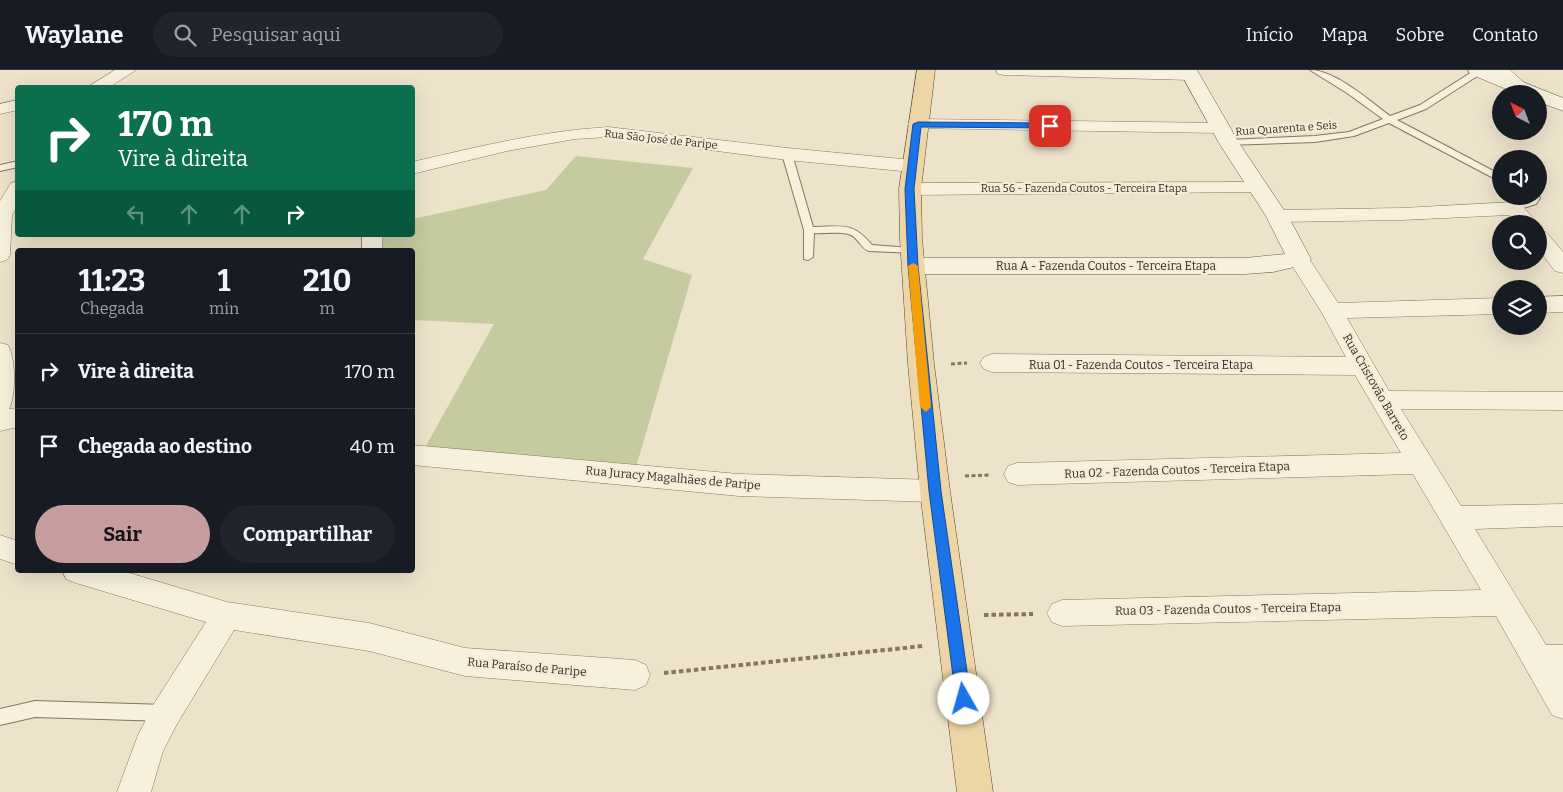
<!DOCTYPE html>
<html lang="pt">
<meta charset="utf-8">
<style>
body{margin:0;font-family:Bitter,serif;background:#20242c;color:#f1f3f6;height:100vh;display:flex;flex-direction:column;font-size:19px;white-space:nowrap}
*{box-sizing:border-box;margin:0}
p{font-size:16px;color:#9ea1a6}
.icon{flex:none;width:28px;height:28px;fill:none;stroke:currentColor;stroke-width:2;stroke-linecap:round;stroke-linejoin:round}
.map{position:relative;flex:1;overflow:hidden}
.sheet{position:absolute;left:15px;top:178px;width:400px;height:325px;display:flex;flex-direction:column;background:#171b24;border-radius:5px;box-shadow:0 5px 20px #0002}
.sheet>*{flex:none}
.hud{position:absolute;left:15px;top:15px;width:400px;height:152px;border-radius:5px;box-shadow:0 5px 20px #0002;background:#0b6e4f;color:#fff;overflow:hidden}
.needle{width:32px;rotate:318deg}
.tools{position:absolute;left:1492px;top:15px;display:grid;gap:10px}
.tools a{display:grid;place-items:center;width:55px;height:55px;border-radius:50%;background:#171b24;box-shadow:0 5px 20px #0002;font-size:25px}
.pin{position:absolute;display:grid;place-items:center;width:42px;height:42px;color:#fff;margin:-21px;border-radius:10px;box-shadow:0 2px 8px #0006}
.me{position:absolute;width:55px;margin:-28px;rotate:353deg;stroke-linejoin:round;filter:drop-shadow(0 0 4px #0008)}
.turn{display:flex;align-items:center;gap:18px;height:105px;padding:0 20px;font-size:22px}
.turn .icon{width:65px;height:65px;stroke-width:2.5}
.turn b{display:block;font-size:35px;line-height:42px}
.lanes{display:flex;align-items:center;height:48px;padding:0 20px;background:#0003;justify-content:center;gap:25px;direction:ltr}
.lanes .off{opacity:.35}
.eta{display:flex;justify-content:space-evenly;align-items:center;height:85px;text-align:center}
.eta b{font-size:30px;font-weight:700;line-height:35px}
.primary-button{display:flex;gap:10px;margin-top:auto;padding:10px 20px}
.primary-button a{flex:1;height:58px;border-radius:30px;background:#c79c9e;color:#111;font-size:20px;font-weight:700;line-height:58px;text-align:center}
.primary-button a+a{background:#20242c;color:#f1f3f6}
ul{padding:0;list-style:none}
li{display:flex;align-items:center;gap:15px;height:75px;padding:0 20px;border-top:1px solid #363941}
li div{flex:1}
li b{display:block;font-size:19px}
li em{font-style:normal}
header{display:flex;align-items:center;gap:30px;box-sizing:border-box;height:70px;padding:0 25px;background:#171b24;border-bottom:1px solid #363941}
header strong{font-size:24px}
nav{display:flex;gap:28px;margin-inline-start:auto;font-size:18px}
.search{width:350px;height:45px;background:#20242c;display:flex;align-items:center;gap:12px;box-sizing:border-box;padding:0 18px;border-radius:28px;color:#9ea1a6;font-size:19px}
.map>svg:first-child{display:block}
.green{fill:#c5cb9e}
.lines{fill:none;stroke-linecap:round;stroke-linejoin:round}
.service-casing{stroke:#88755f;stroke-width:2}
.minor-casing{stroke:#88755f;stroke-width:1}
.secondary-casing{stroke:#6a5642;stroke-width:1}
.primary-casing{stroke:#574333;stroke-width:1}
.path-far1{stroke:#88755f;stroke-width:3;stroke-dasharray:4 2.5;stroke-linecap:butt}
.path{stroke:#88755f;stroke-width:4;stroke-dasharray:4.5 3;stroke-linecap:butt}
.service{fill:#f7f0dd;fill-rule:evenodd}
.minor{fill:#f7f0dd;fill-rule:evenodd}
.secondary{fill:#f7f0dd;fill-rule:evenodd}
.primary{fill:#ecd6a5;fill-rule:evenodd}
.route{fill:#1a73e8;stroke:#114b97}
.slow{fill:#f59e0b}
.labels{text-anchor:middle;stroke-width:4.5;stroke-linejoin:round;paint-order:stroke}
.far-street-label{font-size:11px;fill:#3a2d22;stroke:#f4ecd9}
.street-label{font-size:12px;fill:#3a2d22;stroke:#f4ecd9}
</style>
<header>
<strong>Waylane</strong>
<div class="search"><svg class="icon" aria-label="search" viewBox="0 0 24 24"><circle cx="10" cy="10" r="6"/><path d="M15 15l6 6"/></svg>Pesquisar aqui</div>
<nav><a>Início</a><a>Mapa</a><a>Sobre</a><a>Contato</a></nav>
</header>
<div class="map">
<svg width="1563" height="722" viewBox="0 0 1563 722">
<rect width="100%" height="100%" fill="#ede2ca"/>
<polygon class="green" points="576,86 693,98 643,189 692,205 634,404 419,388 494,254 413,250 412,180 379,180 384,165 412,165 413,149 546,120"/>
<g class="lines">
<g class="service-casing">
<g id="service">
<path d="M1310,0c25,0 60,31 80,46l30,-11 55,-35h8l-1,3 -56,36 -29,11 104,55v7l-112,-59 -35,13 -39,6 -89,3v-4l3,-1 86,-4 34,-4 34,-13 -36,-26z"/>
<path d="M787,81l5,3 21,73c29,0 39,-6 59,18l40,3 5,3 -1,2 -47,-2c-7,-2 -9,-9 -15,-14 -8,-7 -29,-3 -40,-4l-1,24 -5,3 -4,-1v-29l-22,-76z"/>
<polygon points="18,91 18,97 0,101 0,95"/>
<polygon points="1527,126 1539,126 1540,128 1536,134 1514,141 1510,140 1510,136 1529,130"/>
<polygon points="35,631 166,635 172,637 174,643 172,649 166,651 35,647 0,655 0,639"/>
</g>
</g>
<g class="minor-casing">
<g id="minor">
<polygon points="115,0 136,0 108,18 86,18"/>
<polygon points="996,0 1190,0 1196,1 1198,5 1196,9 1190,10 1004,5 998,4"/>
<polygon points="1492,0 1510,0 1530,18 1527,22 1515,22"/>
<polygon points="18,30 18,40 0,44 0,34"/>
<polygon points="917,49 1220,53 1226,54 1229,58 1226,62 1220,63 911,58 908,54 911,50"/>
<path d="M608,57l179,21 125,12 7,2 2,4 -2,4 -7,2 -125,-12 -179,-23 -33,2 -68,12 -95,23v-12c65,-15 129,-31 196,-35z"/>
<polygon points="18,111 18,135 12,145 10,185 7,190 0,192 0,131 11,113"/>
<polygon points="1258,112 1265,114 1268,118 1265,122 910,125 903,123 900,119 903,115 910,113"/>
<polygon points="1514,132 1521,134 1538,154 1517,154 1509,145 1402,150 1277,152 1270,150 1267,146 1270,142 1277,140 1402,138"/>
<polygon points="1539,160 1546,162 1563,182 1563,203 1555,201 1539,180"/>
<rect x="362" y="165" width="20" height="15"/>
<polygon points="1299,182 1306,184 1338,233 1501,228 1501,244 1347,248 1389,321 1563,322 1563,340 1401,339 1461,436 1563,434 1563,456 1475,459 1546,575 1563,575 1563,649 1552,645 1496,546 1062,556 1052,552 1047,543 1052,534 1062,530 1481,520 1413,404 1017,415 1008,412 1004,404 1008,396 1017,393 1401,383 1355,305 992,302 984,299 980,293 984,287 992,284 1346,287 1322,243 1288,189 1292,184"/>
<polygon points="1563,226 1563,242 1539,243 1539,227"/>
<path d="M0,273l8,2c8,14 8,51 1,64l9,-1v19l-18,4z"/>
<polygon points="412,375 739,404 935,410 944,413 948,421 944,429 935,432 739,426 412,395"/>
<polygon points="0,465 18,471 18,495 0,489"/>
<polygon points="62,500 119,500 227,532 369,553 465,578 635,590 646,595 650,605 646,615 635,620 465,606 369,581 234,560 177,654 163,681 151,722 117,722 138,665 155,632 206,552 76,513 66,509"/>
</g>
</g>
<g class="secondary-casing">
<g id="secondary">
<polygon points="1179,0 1197,0 1239,73 1288,146 1311,189 1307,194 1273,202 1245,204 913,204 905,202 901,196 905,190 913,188 1245,188 1285,184 1266,146 1219,73"/>
<polygon points="1468,0 1493,0 1563,28 1563,41 1539,32 1539,24 1518,24 1470,4"/>
</g>
</g>
<g class="primary-casing">
<polygon id="primary" points="917,0 935,0 921,119 922,169 934,294 950,421 993,722 957,722 920,421 908,294 900,169 899,119"/>
</g>
<g class="path-far1">
<polyline points="951,294 967,293"/>
<polyline points="965,406 991,405"/>
</g>
<g class="path">
<polyline points="984,545 1033,544"/>
<polyline points="664,603 923,576"/>
</g>
<use href="#service" class="service"/>
<use href="#minor" class="minor"/>
<use href="#secondary" class="secondary"/>
<use href="#primary" class="primary"/>
</g>
<polygon class="route" points="918,52 1050,53 1054,56 1050,58 921,57 914,119 918,196 941,421 971,629 969,634 964,636 958,634 956,629 929,421 908,196 905,119 913,54"/>
<polygon class="slow" points="913,193 918,196 931,337 926,342 920,337 908,196"/>
<g class="labels">
<g class="far-street-label">
<text transform="translate(1286 58) rotate(-4)" y="4">Rua Quarenta e Seis</text>
<text transform="translate(661 69) rotate(6)" y="4">Rua São José de Paripe</text>
<text x="1084" y="122">Rua 56 - Fazenda Coutos - Terceira Etapa</text>
</g>
<g class="street-label">
<text x="1106" y="200">Rua A - Fazenda Coutos - Terceira Etapa</text>
<text x="1141" y="299">Rua 01 - Fazenda Coutos - Terceira Etapa</text>
<text transform="translate(1376 317) rotate(60)" y="4">Rua Cristovão Barreto</text>
<text transform="translate(1177 400) rotate(-2)" y="4">Rua 02 - Fazenda Coutos - Terceira Etapa</text>
<text transform="translate(673 408) rotate(5)" y="4">Rua Juracy Magalhães de Paripe</text>
<text transform="translate(1228 539) rotate(-1)" y="4">Rua 03 - Fazenda Coutos - Terceira Etapa</text>
<text transform="translate(527 597) rotate(5)" y="4">Rua Paraíso de Paripe</text>
</g>
</g>
</svg>
<div class="tools">
<a><svg class="needle" viewBox="-14 -14 28 28"><path d="M0-13l5 13h-10z" fill="#e53935"/><path d="M0 13l5-13h-10z" fill="#9ea1a6"/></svg></a>
<a><svg class="icon" aria-label="sound" viewBox="0 0 24 24"><path d="M4 9h4l5-4v14l-5-4H4zM17 9q2 3 0 6"/></svg></a>
<a><svg class="icon" aria-label="search" viewBox="0 0 24 24"><circle cx="10" cy="10" r="6"/><path d="M15 15l6 6"/></svg></a>
<a><svg class="icon" aria-label="layers" viewBox="0 0 24 24"><path d="M12 4l9 5-9 5-9-5zM3 14l9 5 9-5"/></svg></a>
</div>
<div class="pin" style="left:1050px;top:56px;background:#d93025"><svg class="icon" aria-label="arrive" viewBox="0 0 24 24"><path d="M6 21V4h12l-3 4 3 4H6"/></svg></div>
<svg class="me" style="left:964px;top:629px" viewBox="-20 -20 40 40"><circle r="19" fill="#fff"/><path d="M0-13L10 11 0 6-10 11z" fill="#1a73e8"/></svg>
<div class="hud">
<div class="turn"><svg class="icon" aria-label="right" viewBox="0 0 24 24"><path d="M7 20v-9h11M14 6l5 5-5 5"/></svg><div><b>170 m</b>Vire à direita</div></div>
<div class="lanes"><svg class="icon off" aria-label="left" viewBox="0 0 24 24"><path d="M17 20v-9H6M10 6l-5 5 5 5"/></svg><svg class="icon off" aria-label="ahead" viewBox="0 0 24 24"><path d="M12 20V5M6 11l6-6 6 6"/></svg><svg class="icon off" aria-label="ahead" viewBox="0 0 24 24"><path d="M12 20V5M6 11l6-6 6 6"/></svg><svg class="icon" aria-label="right" viewBox="0 0 24 24"><path d="M7 20v-9h11M14 6l5 5-5 5"/></svg></div>
</div>
<section class="sheet">
<div class="eta">
<div><b>11:23</b><p>Chegada</p></div>
<div><b>1</b><p>min</p></div>
<div><b>210</b><p>m</p></div>
</div>
<ul>
<li><svg class="icon" aria-label="right" viewBox="0 0 24 24"><path d="M7 20v-9h11M14 6l5 5-5 5"/></svg><div><b>Vire à direita</b></div><em>170 m</em></li>
<li><svg class="icon" aria-label="arrive" viewBox="0 0 24 24"><path d="M6 21V4h12l-3 4 3 4H6"/></svg><div><b>Chegada ao destino</b></div><em>40 m</em></li>
</ul>
<div class="primary-button"><a>Sair</a><a>Compartilhar</a></div>
</section>
</div>
